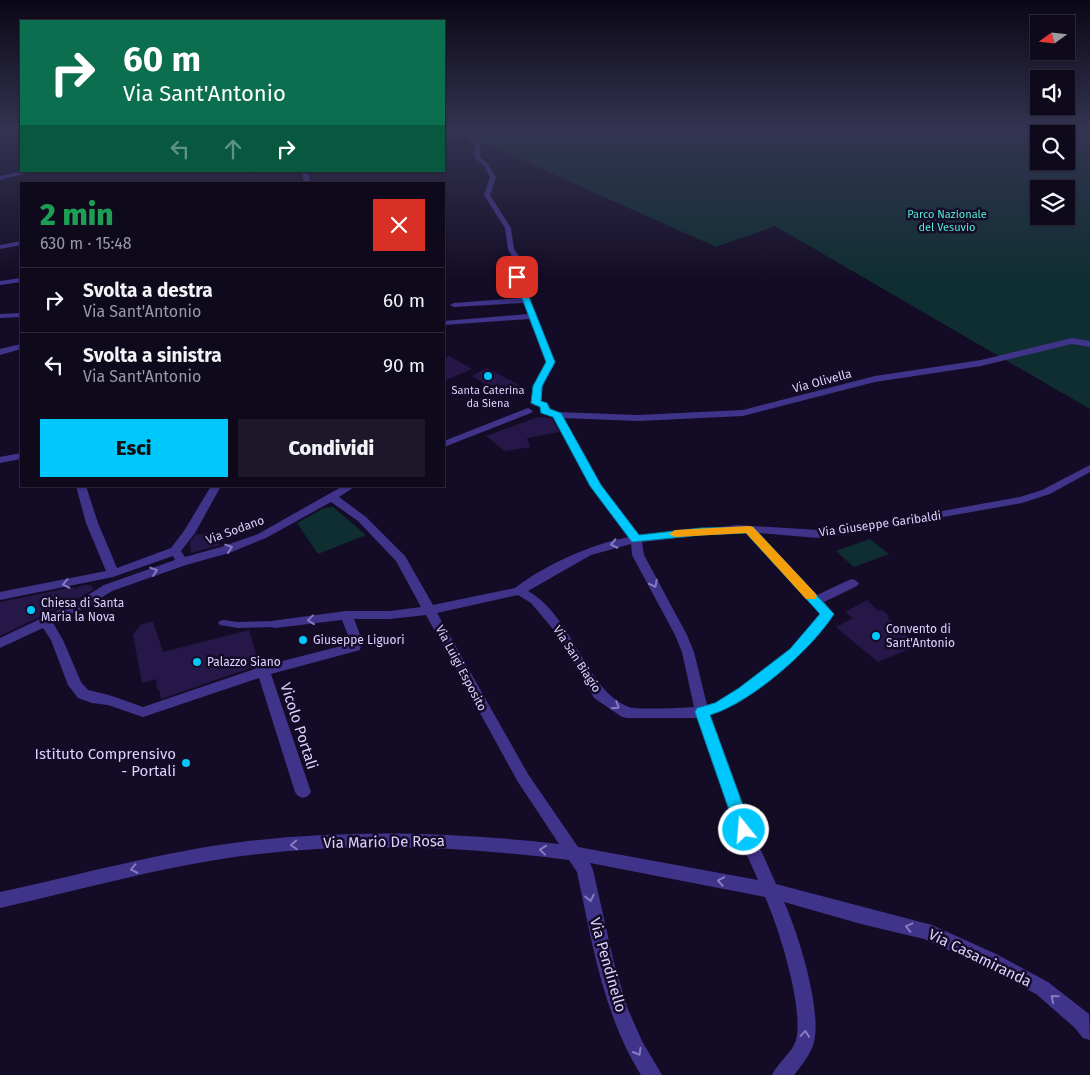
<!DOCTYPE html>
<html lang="it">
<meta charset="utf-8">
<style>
body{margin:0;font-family:"Fira Sans",sans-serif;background:#1d1729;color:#f1f3f6;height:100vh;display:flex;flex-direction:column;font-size:19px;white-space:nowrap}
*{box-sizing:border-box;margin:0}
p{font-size:16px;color:#9b9aa3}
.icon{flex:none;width:28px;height:28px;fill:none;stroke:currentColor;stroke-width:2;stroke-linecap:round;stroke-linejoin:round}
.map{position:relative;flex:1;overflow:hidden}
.sheet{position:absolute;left:20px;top:182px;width:425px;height:305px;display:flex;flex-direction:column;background:#0f091c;border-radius:0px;box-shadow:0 1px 4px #0004,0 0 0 1px #2f2a3b}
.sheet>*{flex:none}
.top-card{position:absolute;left:20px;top:20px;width:425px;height:152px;border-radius:0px;box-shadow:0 1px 4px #0004,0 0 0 1px #2f2a3b;background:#0b6e4f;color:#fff;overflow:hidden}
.needle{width:32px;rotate:255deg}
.tools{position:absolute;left:1030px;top:15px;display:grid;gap:10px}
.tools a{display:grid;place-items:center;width:45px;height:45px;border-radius:0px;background:#0f091c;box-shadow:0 1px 4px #0004,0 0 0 1px #2f2a3b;font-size:25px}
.pin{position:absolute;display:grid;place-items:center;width:42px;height:42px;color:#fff;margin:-21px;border-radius:10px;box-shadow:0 2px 8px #0006}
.me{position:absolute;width:55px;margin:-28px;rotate:343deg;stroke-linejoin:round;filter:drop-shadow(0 0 4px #0008)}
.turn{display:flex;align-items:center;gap:18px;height:105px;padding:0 20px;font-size:22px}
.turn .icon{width:65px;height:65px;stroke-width:2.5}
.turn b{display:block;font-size:35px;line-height:42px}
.lanes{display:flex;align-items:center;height:48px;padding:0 20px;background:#0003;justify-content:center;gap:25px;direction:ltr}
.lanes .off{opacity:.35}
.round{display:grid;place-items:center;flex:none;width:52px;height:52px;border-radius:0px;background:#1d1729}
.headline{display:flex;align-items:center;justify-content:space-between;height:85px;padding:0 20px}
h1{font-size:30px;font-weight:800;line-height:38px;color:#1e9e55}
.button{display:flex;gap:10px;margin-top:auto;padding:10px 20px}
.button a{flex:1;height:58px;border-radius:0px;background:#00c8fd;color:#111;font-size:20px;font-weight:800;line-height:58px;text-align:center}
.button a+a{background:#1d1729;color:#f1f3f6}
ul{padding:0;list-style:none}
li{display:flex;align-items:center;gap:15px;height:65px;padding:0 20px;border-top:1px solid #2f2a3b}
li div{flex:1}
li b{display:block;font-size:19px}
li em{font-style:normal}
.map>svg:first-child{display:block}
.green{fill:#0f2e31;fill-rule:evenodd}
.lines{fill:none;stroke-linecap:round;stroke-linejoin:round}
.stream{stroke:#051647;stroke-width:2}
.building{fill:#261749}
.pedestrian{fill:#40338a;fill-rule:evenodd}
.minor{fill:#40338a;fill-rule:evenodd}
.oneway{stroke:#867bbf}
.route{fill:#00c8fd;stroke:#0082a4}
.slow{fill:#f59e0b}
.poi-dot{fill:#00c8fd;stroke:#140c26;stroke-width:2}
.labels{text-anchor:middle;stroke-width:5;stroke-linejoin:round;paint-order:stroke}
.far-park-label{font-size:11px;fill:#52ebd6;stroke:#140c26}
.far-poi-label{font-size:11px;fill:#dcd2ff;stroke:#140c26}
.street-label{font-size:12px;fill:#dcd2ff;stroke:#140c26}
.poi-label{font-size:12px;fill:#dcd2ff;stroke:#140c26;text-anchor:start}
.near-street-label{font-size:15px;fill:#dcd2ff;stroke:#140c26}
.near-poi-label{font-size:15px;fill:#dcd2ff;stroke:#140c26;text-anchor:end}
</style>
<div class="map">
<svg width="1090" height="1075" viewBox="0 0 1090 1075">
<rect width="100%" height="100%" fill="#140c26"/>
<g class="green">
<path d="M444,129h646v280l-315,-183 -59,21 -246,-110 -26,1zM1039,134h27v27h-27zM1039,189h27v27h-27z"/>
<polygon points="333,507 366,535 318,554 297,523 324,508"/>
<polygon points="870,539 889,554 854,567 836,551"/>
</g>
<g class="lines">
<polyline class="stream" points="0,174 21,170"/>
</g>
<g class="building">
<polygon points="449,356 472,369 444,381 444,359"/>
<polygon points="487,368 526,389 507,397 472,376"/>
<polygon points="538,417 552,418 559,432 527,438 530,447 505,451 486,436"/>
<polygon points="215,532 220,545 191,553 190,542 195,535"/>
<polygon points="83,585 90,585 94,589 79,598 0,636 0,602 74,587 74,589"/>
<polygon points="867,600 878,611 882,610 886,613 889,617 888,619 916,644 909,646 911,648 878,662 836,627 853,618 845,612"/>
<polygon points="153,621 163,652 249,630 259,665 161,699 159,689 157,690 156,679 142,683 133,635 140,625"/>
</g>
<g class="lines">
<polygon class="pedestrian" points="223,620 238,622 275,621 278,622 280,624 278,626 275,627 238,628 220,625 218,623 220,621"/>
<g class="minor">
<polygon points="489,129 501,129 471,135 480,142 480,157 488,164 496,177 490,195 511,228 514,249 523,262 521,277 555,363 543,386 541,403 536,406 531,403 533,386 547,363 529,319 444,325 444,321 528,314 523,303 454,307 450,305 454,303 521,298 513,277 515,262 508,249 505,228 484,195 490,177 484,166 474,157 474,143 465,136 444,140 444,136"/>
<polygon points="23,171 35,171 0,180 0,176"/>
<polygon points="300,171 306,171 309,175 310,184 304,184 303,175"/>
<polygon points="21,241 21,245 0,249 0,245"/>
<polygon points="21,278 21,282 0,285 0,281"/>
<polygon points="21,313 21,317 0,318 0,314"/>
<path d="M1072,338l18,3v6l-18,-3 -91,22 -106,16 -132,34 -105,5 -75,-3 38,67 38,51 99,-11 80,5 46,-5 156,-28 22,-7 48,-25v7l-40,22 -28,9 -158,28 -46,7 -59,-5 58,62 32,-15 4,-1 6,4 -2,3 -33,16 9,11c-23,38 -80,89 -123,102l42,115 24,54 156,41 64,29 52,28 41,32 1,26 -7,-2 -8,-10 -39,-34 -52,-28 -60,-27 -63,-15 -77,-22c14,30 38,108 30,140 -3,12 -12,23 -20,33h-22c6,-13 20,-22 24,-35 8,-32 -17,-112 -31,-143l-175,-34 3,7 21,93 13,44 15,34 20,34h-21c-38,-61 -49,-133 -64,-203l-8,-12c-109,-14 -219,-18 -328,-4 -81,11 -161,34 -241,52v-16c79,-17 161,-40 241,-50 106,-13 212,-10 318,2l-41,-62 -92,-167 -36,4h-36l8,21 -2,10 -89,24 40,118 -3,4 -5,2 -5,-2 -3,-4 -36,-114 -116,39 -35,-12 -16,-2 -14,-5 -10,-13 -17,-45 -8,-12 -43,20v-10l80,-38 24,-15 71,-25 -2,-4 -60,21 -113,23v-8l106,-21 -20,-48 -10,-37h10l12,37 19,45 54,-20 13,-17 27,-45h10l-26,47 -14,18 4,6 36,-10 37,-13 85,-48h13l-17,11 27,20 39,39 28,49 82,-17c30,-23 76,-44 114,-51l-38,-51 -38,-69 -11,-5v-4h6l10,4 80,3 105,-5 132,-34 106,-16zM331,502l27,19 38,40 25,46 -31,4h-44l-75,10 -2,3 2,3 4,1 67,-8 8,20 -1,4 -86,22 -120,41 -34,-12 -21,-5 -7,-8 -18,-42 -10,-17 35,-17 24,-15 74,-26 43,-12 37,-15zM738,531l8,1 74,81 -30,37 -51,38 -24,15 -8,2 -13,-53 -7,-17 -43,-80 -2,-13zM631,544l1,11 43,80 7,17 12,55c-11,1 -58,3 -65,0 -43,-16 -56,-91 -101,-116l63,-36zM518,595l13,8 26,31 37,64 28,19 5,1h70l39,112 22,50 -180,-33 -50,-73 -91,-161z"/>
<polygon points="21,344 21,349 0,355 0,349"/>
<polygon points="528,408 533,411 531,413 444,447 444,441"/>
<polygon points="21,453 21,459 0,463 0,457"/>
</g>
</g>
<defs><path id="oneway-chevron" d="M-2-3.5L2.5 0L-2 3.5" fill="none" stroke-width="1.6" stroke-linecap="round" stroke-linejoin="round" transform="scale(1.25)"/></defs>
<g class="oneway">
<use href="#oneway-chevron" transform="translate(614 544) rotate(168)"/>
<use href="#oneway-chevron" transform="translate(229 548) rotate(-18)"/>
<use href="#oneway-chevron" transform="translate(154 571) rotate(-20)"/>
<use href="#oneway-chevron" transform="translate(66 584) rotate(168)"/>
<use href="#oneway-chevron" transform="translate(654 584) rotate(63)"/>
<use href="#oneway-chevron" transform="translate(311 620) rotate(173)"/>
<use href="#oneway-chevron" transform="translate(616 706) rotate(33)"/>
<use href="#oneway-chevron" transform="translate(294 845) rotate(176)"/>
<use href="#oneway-chevron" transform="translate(543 850) rotate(-174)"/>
<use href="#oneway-chevron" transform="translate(134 869) rotate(168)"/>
<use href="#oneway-chevron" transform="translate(721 881) rotate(-170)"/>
<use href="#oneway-chevron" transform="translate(590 898) rotate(78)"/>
<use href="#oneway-chevron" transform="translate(909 927) rotate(-167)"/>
<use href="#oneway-chevron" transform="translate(1054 998) rotate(-140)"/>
<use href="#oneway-chevron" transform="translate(805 1034) rotate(-85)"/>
<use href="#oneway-chevron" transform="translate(638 1052) rotate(60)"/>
</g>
<linearGradient id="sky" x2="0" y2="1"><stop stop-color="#0b0715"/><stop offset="0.46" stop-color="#343452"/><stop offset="1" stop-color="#343452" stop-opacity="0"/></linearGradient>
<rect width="1090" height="280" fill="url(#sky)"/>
<path class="route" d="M515,275l6,2 34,85 -13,24 -1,15 6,2 3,6 11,4 40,72 38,50 62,-7 52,-1 81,87c-22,35 -83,89 -124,101l42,115 -2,5 -6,2 -5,-2 -3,-5 -41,-118 2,-4 18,-5 24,-15 51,-39 30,-35 -74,-81 -45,2 -69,7 -42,-56 -37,-69 -12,-4 -1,-6 -9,-4 2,-17 13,-24 -32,-85z"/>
<polygon class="slow" points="749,526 753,527 815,593 817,596 815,599 806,599 746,533 675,537 669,534 675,530"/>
<g class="poi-dot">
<circle cx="488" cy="376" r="5"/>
<circle cx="31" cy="610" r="5"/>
<circle cx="876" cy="636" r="5"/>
<circle cx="303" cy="640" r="5"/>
<circle cx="197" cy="662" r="5"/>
<circle cx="186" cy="763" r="5"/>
</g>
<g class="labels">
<g class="far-park-label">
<text x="947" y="218">Parco Nazionale<tspan x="947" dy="13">del Vesuvio</tspan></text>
</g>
<g class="far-poi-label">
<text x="488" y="394">Santa Caterina<tspan x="488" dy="13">da Siena</tspan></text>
</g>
<g class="street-label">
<text transform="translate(822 381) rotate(-15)" y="4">Via Olivella</text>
<text transform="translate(880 524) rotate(-8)" y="4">Via Giuseppe Garibaldi</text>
<text transform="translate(235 530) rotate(-20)" y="4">Via Sodano</text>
<text transform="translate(577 659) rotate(57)" y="4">Via San Biagio</text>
<text transform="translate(461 668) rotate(62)" y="4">Via Luigi Esposito</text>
</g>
<g class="poi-label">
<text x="41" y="607">Chiesa di Santa<tspan x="41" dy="14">Maria la Nova</tspan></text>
<text x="886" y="633">Convento di<tspan x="886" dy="14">Sant'Antonio</tspan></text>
<text x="313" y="644">Giuseppe Liguori</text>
<text x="207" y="666">Palazzo Siano</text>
</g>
<g class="near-street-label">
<text transform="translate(299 726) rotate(72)" y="5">Vicolo Portali</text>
<text transform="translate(384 842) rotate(-1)" y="5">Via Mario De Rosa</text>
<text transform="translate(980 958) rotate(26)" y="5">Via Casamiranda</text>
<text transform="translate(608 965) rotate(74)" y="5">Via Pendinello</text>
</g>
<g class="near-poi-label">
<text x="176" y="759">Istituto Comprensivo<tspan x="176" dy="17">- Portali</tspan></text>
</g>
</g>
</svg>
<div class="tools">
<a><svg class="needle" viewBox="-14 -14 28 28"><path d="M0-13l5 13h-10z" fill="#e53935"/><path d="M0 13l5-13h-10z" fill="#9b9aa3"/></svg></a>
<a><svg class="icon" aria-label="sound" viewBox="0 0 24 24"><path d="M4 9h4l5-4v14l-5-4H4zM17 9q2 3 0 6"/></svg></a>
<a><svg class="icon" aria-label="search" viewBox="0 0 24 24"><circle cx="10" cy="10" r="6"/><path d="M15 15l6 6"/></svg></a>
<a><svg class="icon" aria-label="layers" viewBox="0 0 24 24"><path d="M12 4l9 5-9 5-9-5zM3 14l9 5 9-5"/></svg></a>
</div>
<div class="pin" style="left:517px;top:277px;background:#d93025"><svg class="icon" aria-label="arrive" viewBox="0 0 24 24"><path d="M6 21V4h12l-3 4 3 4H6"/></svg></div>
<svg class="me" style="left:744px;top:830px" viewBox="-20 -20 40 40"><circle r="17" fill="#00c8fd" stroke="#fff" stroke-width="3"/><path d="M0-11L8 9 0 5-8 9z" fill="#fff"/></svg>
<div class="top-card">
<div class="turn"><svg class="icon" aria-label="right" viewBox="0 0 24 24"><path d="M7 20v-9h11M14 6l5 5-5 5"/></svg><div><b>60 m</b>Via Sant'Antonio</div></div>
<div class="lanes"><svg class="icon off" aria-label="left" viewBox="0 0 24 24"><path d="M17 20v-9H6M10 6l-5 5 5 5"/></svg><svg class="icon off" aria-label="ahead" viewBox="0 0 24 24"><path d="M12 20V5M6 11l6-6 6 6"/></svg><svg class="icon" aria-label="right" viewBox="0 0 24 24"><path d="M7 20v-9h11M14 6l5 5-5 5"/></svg></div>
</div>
<section class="sheet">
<div class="headline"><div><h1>2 min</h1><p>630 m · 15:48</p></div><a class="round" style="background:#d93025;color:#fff"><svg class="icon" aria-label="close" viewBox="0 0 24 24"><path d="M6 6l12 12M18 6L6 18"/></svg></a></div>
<ul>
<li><svg class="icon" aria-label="right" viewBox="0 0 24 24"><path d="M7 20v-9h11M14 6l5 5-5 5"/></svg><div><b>Svolta a destra</b><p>Via Sant'Antonio</p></div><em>60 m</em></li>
<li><svg class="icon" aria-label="left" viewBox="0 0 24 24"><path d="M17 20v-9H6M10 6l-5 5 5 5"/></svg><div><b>Svolta a sinistra</b><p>Via Sant'Antonio</p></div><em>90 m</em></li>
</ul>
<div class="button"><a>Esci</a><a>Condividi</a></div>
</section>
</div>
